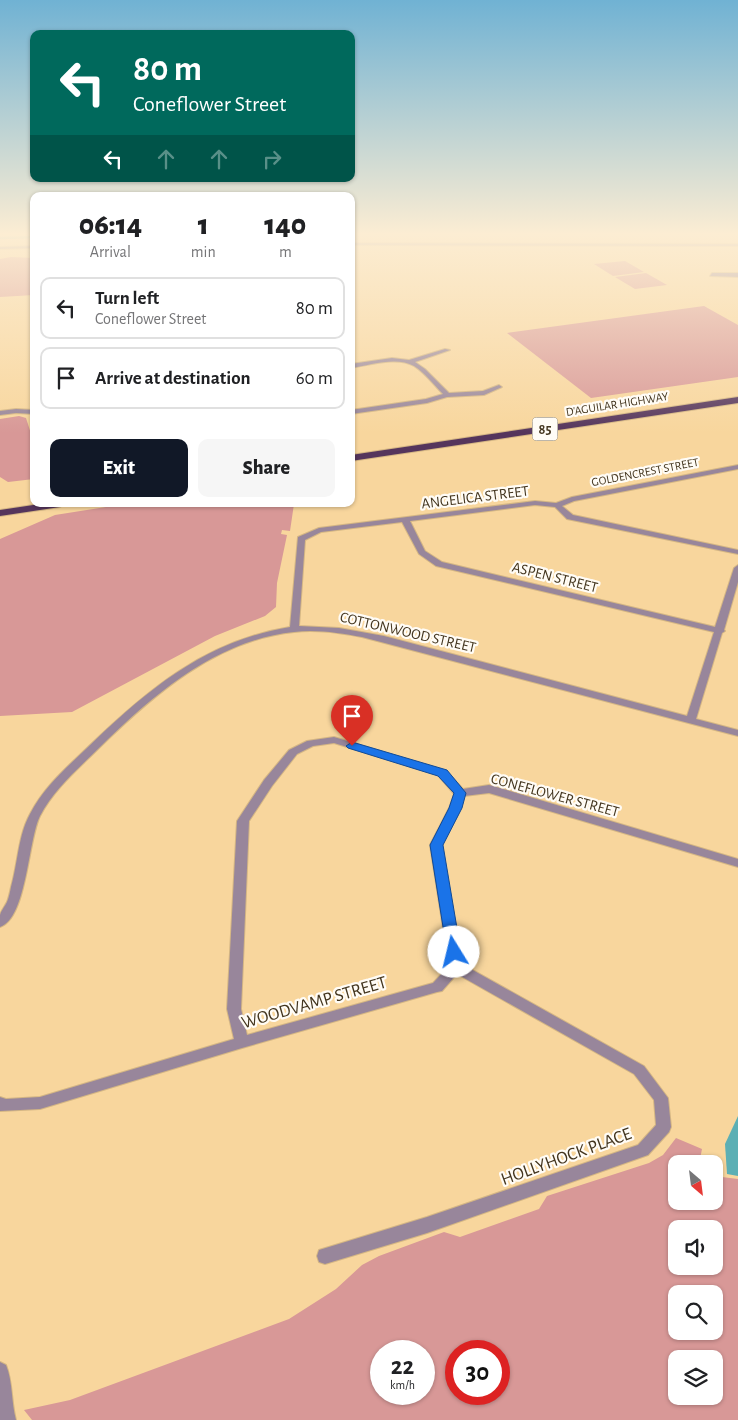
<!DOCTYPE html>
<style>
body{margin:0;font-family:"Alegreya Sans",sans-serif;background:#f6f6f6;color:#202124;height:100vh;display:flex;flex-direction:column;font-size:19px;white-space:nowrap}
*{box-sizing:border-box;margin:0}
p{font-size:16px;color:#757577}
.icon{flex:none;width:28px;height:28px;fill:none;stroke:currentColor;stroke-width:2;stroke-linecap:round;stroke-linejoin:round}
.map{position:relative;flex:1;overflow:hidden}
.details{position:absolute;left:30px;top:192px;width:325px;height:315px;display:flex;flex-direction:column;background:#fff;border-radius:10px;box-shadow:0 1px 4px #0004}
.details>*{flex:none}
.guide{position:absolute;left:30px;top:30px;width:325px;height:152px;border-radius:10px;box-shadow:0 1px 4px #0004;background:#00695c;color:#fff;overflow:hidden}
.needle{width:32px;rotate:152deg}
.controls{position:absolute;left:668px;top:1155px;display:grid;gap:10px}
.controls a{display:grid;place-items:center;width:55px;height:55px;border-radius:10px;background:#fff;box-shadow:0 1px 4px #0004;font-size:25px}
.speed{position:absolute;left:370px;top:1340px;display:flex;gap:10px;font-size:25px;font-weight:700;text-align:center}
.speed>*{display:grid;place-content:center;width:65px;height:65px;border-radius:50%;background:#fff;box-shadow:0 1px 4px #0004;line-height:1}
.speed small{font-size:12px;font-weight:400}
.speed .limit{border:8px solid #d22;background:#fff;color:#111}
.pin{position:absolute;display:grid;place-items:center;width:42px;height:42px;color:#fff;margin:-51px -21px;border-radius:50% 50% 50% 0;rotate:-45deg;box-shadow:0 0 5px #0007}
.pin .icon{rotate:45deg}
.me{position:absolute;width:55px;margin:-28px;rotate:351deg;stroke-linejoin:round;filter:drop-shadow(0 0 4px #0008)}
.turn{display:flex;align-items:center;gap:18px;height:105px;padding:0 20px;font-size:22px}
.turn .icon{width:65px;height:65px;stroke-width:2.5}
.turn b{display:block;font-size:35px;line-height:42px}
.lanes{display:flex;align-items:center;height:48px;padding:0 20px;background:#0003;justify-content:center;gap:25px;direction:ltr}
.lanes .off{opacity:.35}
.eta{display:flex;justify-content:space-evenly;align-items:center;height:85px;text-align:center}
.eta b{font-size:30px;font-weight:800;line-height:35px}
.cta{display:flex;gap:10px;margin-top:auto;padding:10px 20px}
.cta a{flex:1;height:58px;border-radius:10px;background:#111827;color:#fff;font-size:20px;font-weight:800;line-height:58px;text-align:center}
.cta a+a{background:#f6f6f6;color:#202124}
ul{padding:0;list-style:none}
li{display:flex;align-items:center;gap:15px;height:62px;margin:0 10px 8px;padding:0 10px;border:2px solid #e0e0e0;border-radius:10px}
li div{flex:1}
li b{display:block;font-size:19px}
li em{font-style:normal}
.map>svg:first-child{display:block}
.green{fill:#d89897;fill-rule:evenodd}
.water{fill:#5cafb4}
.lines{fill:none;stroke-linecap:round;stroke-linejoin:round}
.stream{stroke:#5cafb4;stroke-width:2.5}
.minor-casing{stroke:#d4b684;stroke-width:2}
.trunk-casing{stroke:#d4b684;stroke-width:2}
.minor{fill:#98869b;fill-rule:evenodd}
.trunk{fill:#55355c;fill-rule:evenodd}
.route{fill:#1a73e8;stroke:#114b97}
.labels{text-anchor:middle;stroke-width:4.5;stroke-linejoin:round;paint-order:stroke}
.far-street-label{font-size:12px;fill:#43351e;stroke:#fffcf6}
.shield{fill:#fffcf6;stroke:#7b715f;stroke-width:1}
.shield-label{font-size:14px;font-weight:bold;fill:#43351e}
.street-label{font-size:15px;fill:#43351e;stroke:#fffcf6}
.near-street-label{font-size:18px;fill:#43351e;stroke:#fffcf6}
</style>
<div class="map">
<svg width="738" height="1420" viewBox="0 0 738 1420">
<rect width="100%" height="100%" fill="#f8d69d"/>
<g class="green">
<polygon points="11,257 34,258 34,295 0,297 0,259"/>
<polygon points="625,261 644,272 613,276 594,264"/>
<polygon points="646,273 667,285 635,289 615,277"/>
<polygon points="704,306 738,325 738,377 591,398 507,333"/>
<polygon points="19,416 26,418 34,443 34,479 8,482 0,477 0,419"/>
<polygon points="125,504 294,504 290,531 282,530 281,534 287,535 277,583 276,607 265,616 215,636 72,712 0,716 0,539 55,515"/>
<path d="M676,1138l26,11 -3,15h-23v37h38v-25l24,3v241h-706l-8,-10 46,-10 219,-81 47,-30 26,-24 17,-9 65,-24 16,5 79,-28 8,-13 102,-33 14,-8zM676,1229h38v37h-38zM676,1294h38v37h-38zM424,1351v43h-43v-43zM499,1351v43h-43v-43zM676,1359h38v37h-38z"/>
</g>
<polygon class="water" points="738,1116 738,1176 727,1174 725,1144"/>
<g class="lines">
<polyline class="stream" points="0,238 34,237"/>
<g class="minor-casing">
<g id="minor">
<polygon points="351,243 738,244 738,246 351,245"/>
<polygon points="34,246 34,248 0,249 0,247"/>
<polygon points="712,273 738,273 738,277 710,276"/>
<path d="M445,349l5,1 -35,12 10,7 24,24 34,-2 16,-6 3,2 -18,8 -37,2 -20,6 -76,11v-4l75,-11 17,-5c-9,-9 -18,-21 -29,-28 -17,-10 -44,-1 -63,2v-4l41,-6 17,2z"/>
<polygon points="16,409 34,410 34,414 16,413 0,415 0,411"/>
<path d="M738,465v4l-164,32 -12,5 11,9 165,35v4l-171,-35 -12,-12 -20,-2 -125,16 15,30 17,11 273,65 19,-59 4,-3v17l-14,48 1,1 -3,2 -26,86 42,11v6l-376,-99c-22,-4 -46,-8 -68,-5 -78,8 -141,63 -195,116 -21,21 -45,41 -59,68 -12,24 -13,102 -40,111 0,-4 0,-8 0,-12 1,-4 5,-9 7,-13 2,-5 3,-10 4,-15 7,-24 7,-51 19,-73 14,-27 36,-46 57,-66 60,-58 118,-107 203,-121l8,-90 21,-9 216,-27 21,2 16,-6zM402,522l17,32 17,12 278,66 -27,84 -303,-80 -45,-8 -40,-2 6,-86 16,-8z"/>
<path d="M334,737l112,34 17,18 26,-4 4,1 245,73v8l-249,-74 -25,3 -3,12 -19,37 20,119 182,102 24,32 3,29 -2,5 -21,23 -221,78 -102,31 -6,-2 -2,-6 2,-6 108,-33 211,-72 18,-20 -2,-25 -20,-26 -177,-100 -15,17 -5,1 -195,56 -202,61 -40,2v-14l6,2 34,-2 194,-58 -7,-30 10,-188 27,-41 25,-30 18,-9zM334,743l104,32 16,19 -5,14 -19,37 19,121 -16,17 -186,52 -6,-26 8,-188 23,-35 25,-32 16,-8z"/>
<path d="M0,1362l6,3c7,17 5,37 10,55h-16z"/>
</g>
</g>
<g class="trunk-casing">
<g id="trunk">
<polygon points="738,397 738,403 351,461 351,455"/>
<polygon points="40,504 65,504 60,507 0,516 0,510"/>
</g>
</g>
<use href="#minor" class="minor"/>
<use href="#trunk" class="trunk"/>
</g>
<linearGradient id="sky" x2="0" y2="1"><stop stop-color="#70b2d3"/><stop offset="0.54" stop-color="#fcedd3"/><stop offset="1" stop-color="#fcedd3" stop-opacity="0"/></linearGradient>
<rect width="738" height="433" fill="url(#sky)"/>
<polygon class="route" points="352,742 447,770 466,793 462,808 443,845 461,952 459,956 454,958 449,956 447,952 430,845 449,808 454,793 438,776 348,748 346,746"/>
<g class="labels">
<g class="far-street-label">
<text transform="translate(617 404) rotate(-9)" y="4">D'AGUILAR HIGHWAY</text>
<text transform="translate(645 472) rotate(-11)" y="4">GOLDENCREST STREET</text>
</g>
<rect class="shield" x="532.5" y="417.5" width="25" height="23" rx="4"/>
<g class="shield-label">
<text x="545" y="434">85</text>
</g>
<g class="street-label">
<text transform="translate(475 497) rotate(-7)" y="5">ANGELICA STREET</text>
<text transform="translate(555 577) rotate(14)" y="5">ASPEN STREET</text>
<text transform="translate(408 632) rotate(13)" y="5">COTTONWOOD STREET</text>
<text transform="translate(555 795) rotate(15)" y="5">CONEFLOWER STREET</text>
</g>
<g class="near-street-label">
<text transform="translate(314 1002) rotate(-16)" y="6">WOODVAMP STREET</text>
<text transform="translate(566 1156) rotate(-20)" y="6">HOLLYHOCK PLACE</text>
</g>
</g>
</svg>
<div class="controls">
<a><svg class="needle" viewBox="-14 -14 28 28"><path d="M0-13l5 13h-10z" fill="#e53935"/><path d="M0 13l5-13h-10z" fill="#757577"/></svg></a>
<a><svg class="icon" aria-label="sound" viewBox="0 0 24 24"><path d="M4 9h4l5-4v14l-5-4H4zM17 9q2 3 0 6"/></svg></a>
<a><svg class="icon" aria-label="search" viewBox="0 0 24 24"><circle cx="10" cy="10" r="6"/><path d="M15 15l6 6"/></svg></a>
<a><svg class="icon" aria-label="layers" viewBox="0 0 24 24"><path d="M12 4l9 5-9 5-9-5zM3 14l9 5 9-5"/></svg></a>
</div>
<div class="speed"><div>22<small>km/h</small></div><div class="limit">30</div></div>
<div class="pin" style="left:352px;top:746px;background:#d93025"><svg class="icon" aria-label="arrive" viewBox="0 0 24 24"><path d="M6 21V4h12l-3 4 3 4H6"/></svg></div>
<svg class="me" style="left:454px;top:952px" viewBox="-20 -20 40 40"><circle r="19" fill="#fff"/><path d="M0-13L10 11 0 6-10 11z" fill="#1a73e8"/></svg>
<div class="guide">
<div class="turn"><svg class="icon" aria-label="left" viewBox="0 0 24 24"><path d="M17 20v-9H6M10 6l-5 5 5 5"/></svg><div><b>80 m</b>Coneflower Street</div></div>
<div class="lanes"><svg class="icon" aria-label="left" viewBox="0 0 24 24"><path d="M17 20v-9H6M10 6l-5 5 5 5"/></svg><svg class="icon off" aria-label="ahead" viewBox="0 0 24 24"><path d="M12 20V5M6 11l6-6 6 6"/></svg><svg class="icon off" aria-label="ahead" viewBox="0 0 24 24"><path d="M12 20V5M6 11l6-6 6 6"/></svg><svg class="icon off" aria-label="right" viewBox="0 0 24 24"><path d="M7 20v-9h11M14 6l5 5-5 5"/></svg></div>
</div>
<section class="details">
<div class="eta">
<div><b>06:14</b><p>Arrival</p></div>
<div><b>1</b><p>min</p></div>
<div><b>140</b><p>m</p></div>
</div>
<ul>
<li><svg class="icon" aria-label="left" viewBox="0 0 24 24"><path d="M17 20v-9H6M10 6l-5 5 5 5"/></svg><div><b>Turn left</b><p>Coneflower Street</p></div><em>80 m</em></li>
<li><svg class="icon" aria-label="arrive" viewBox="0 0 24 24"><path d="M6 21V4h12l-3 4 3 4H6"/></svg><div><b>Arrive at destination</b></div><em>60 m</em></li>
</ul>
<div class="cta"><a>Exit</a><a>Share</a></div>
</section>
</div>
